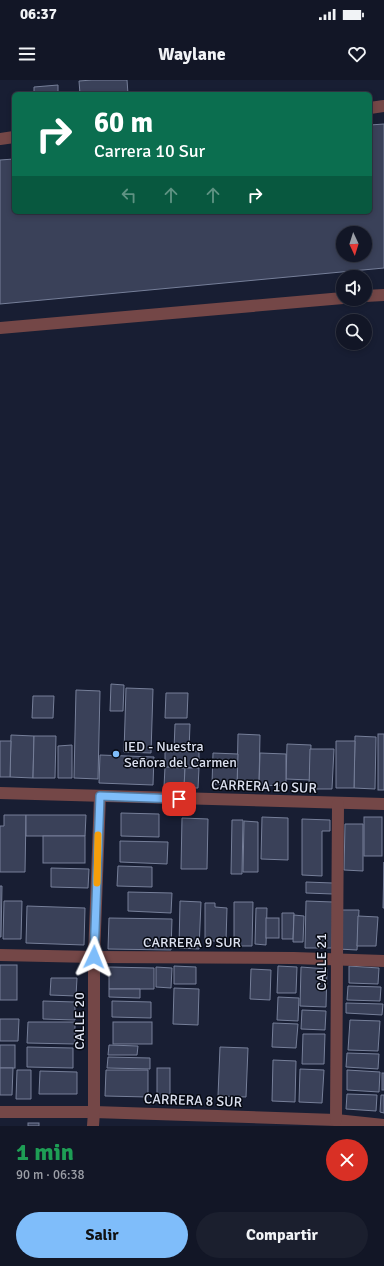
<!DOCTYPE html>
<html lang="es">
<meta charset="utf-8">
<style>
body{margin:0;font-family:Signika,sans-serif;background:#1b1f2e;color:#f1f3f6;height:100vh;display:flex;flex-direction:column;font-size:15px;white-space:nowrap}
*{box-sizing:border-box;margin:0}
p{font-size:13px;color:#9c9fa7}
.icon{flex:none;width:22px;height:22px;fill:none;stroke:currentColor;stroke-width:2;stroke-linecap:round;stroke-linejoin:round}
.map{position:relative;height:1046px;overflow:hidden}
.details{display:flex;flex-direction:column;background:#121626;flex:1}
.details>*{flex:none}
.banner{position:absolute;left:12px;top:12px;width:360px;height:122px;border-radius:6px;box-shadow:0 2px 6px #0003,0 0 0 1px #313543;background:#0b6e4f;color:#fff;overflow:hidden}
.needle{width:26px;rotate:176deg}
.buttons{position:absolute;left:336px;top:146px;display:grid;gap:8px}
.buttons a{display:grid;place-items:center;width:36px;height:36px;border-radius:50%;background:#121626;box-shadow:0 2px 6px #0003,0 0 0 1px #313543;font-size:20px}
.pin{position:absolute;display:grid;place-items:center;width:34px;height:34px;color:#fff;margin:-17px;border-radius:8px;box-shadow:0 2px 6px #0006}
.me{position:absolute;width:44px;margin:-22px;rotate:2deg;stroke-linejoin:round;filter:drop-shadow(0 0 3px #0008)}
.turn{display:flex;align-items:center;gap:14px;height:84px;padding:0 16px;font-size:18px}
.turn .icon{width:52px;height:52px;stroke-width:2.5}
.turn b{display:block;font-size:28px;line-height:34px}
.lanes{display:flex;align-items:center;height:38px;padding:0 16px;background:#0003;justify-content:center;gap:20px;direction:ltr}
.lanes .off{opacity:.35}
.round{display:grid;place-items:center;flex:none;width:42px;height:42px;border-radius:21px;background:#1b1f2e}
.head{display:flex;align-items:center;justify-content:space-between;height:68px;padding:0 16px}
h1{font-size:24px;font-weight:800;line-height:30px;color:#1e9e55}
.action{display:flex;gap:8px;margin-top:auto;padding:8px 16px}
.action a{flex:1;height:46px;border-radius:24px;background:#7fbdfa;color:#111;font-size:16px;font-weight:800;line-height:46px;text-align:center}
.action a+a{background:#1b1f2e;color:#f1f3f6}
.status{display:flex;justify-content:space-between;align-items:center;height:28px;padding:0 20px;background:#121626;direction:ltr}
.status svg{height:11px;fill:currentColor}
header{display:flex;justify-content:space-between;align-items:center;height:52px;padding:0 16px;background:#121626;font-size:18px;font-weight:800}
.map>svg:first-child{display:block}
.building{fill:#3a4159;stroke:#767f99;fill-rule:evenodd}
.lines{fill:none;stroke-linecap:round;stroke-linejoin:round}
.minor{stroke:#744747;stroke-width:12}
.route-casing{stroke:#537ba2;stroke-width:10}
.route{stroke:#7fbdfa;stroke-width:7}
.slow{stroke:#f59e0b;stroke-width:7}
.poi-dot{fill:#7fbdfa;stroke:#060912;stroke-width:1.5}
.labels{text-anchor:middle;stroke-width:3;stroke-linejoin:round;paint-order:stroke}
.poi-label{font-size:14px;fill:#dce1f0;stroke:#060912;text-anchor:start}
.street-label{font-size:14px;fill:#dce1f0;stroke:#060912}
</style>
<div class="status"><b>06:37</b><svg viewBox="0 0 49 12"><path d="M0 12V9h3v3zM5 12V6h3v6zM10 12V3h3v9zM15 12V0h3v12zM26 1h20v11H26zM47 4h2v5h-2z"/></svg></div>
<header><svg class="icon" aria-label="menu" viewBox="0 0 24 24"><path d="M4 6h16M4 12h16M4 18h16"/></svg>Waylane<svg class="icon" aria-label="heart" viewBox="0 0 24 24"><path d="M12 20l-8-8c-3-5 5-10 8-4 3-6 11-1 8 4z"/></svg></header>
<div class="map">
<svg width="384" height="1046" viewBox="0 0 384 1046">
<rect width="100%" height="100%" fill="#181e33"/>
<g class="building">
<polygon points="92,0 127,0 128,14 80,14 79,1"/>
<polygon points="58,5 58,14 34,14 34,7"/>
<path d="M384,44v144l-384,36v-144l14,-1v53h356v-87zM343,153h22v22h-22z"/>
<polygon points="111,604 124,605 123,631 110,631"/>
<polygon points="126,608 153,609 151,673 124,672"/>
<polygon points="76,610 100,611 98,699 74,698"/>
<polygon points="166,613 188,613 187,638 165,638"/>
<polygon points="33,616 54,616 53,638 32,638"/>
<polygon points="175,644 190,644 189,671 174,670"/>
<polygon points="238,654 260,655 259,705 237,705"/>
<rect x="378" y="654" width="6" height="56"/>
<polygon points="11,655 34,656 33,698 10,697"/>
<polygon points="34,656 56,656 55,698 33,698"/>
<polygon points="355,656 376,657 375,709 354,708"/>
<polygon points="0,661 11,661 10,697 0,697"/>
<polygon points="336,661 355,661 354,708 336,708"/>
<polygon points="287,664 311,665 310,700 286,699"/>
<polygon points="72,665 72,698 58,698 58,666"/>
<polygon points="310,669 334,669 332,709 309,709"/>
<polygon points="165,671 199,671 199,688 165,687"/>
<polygon points="213,673 238,674 237,705 212,704"/>
<polygon points="260,673 286,674 286,706 259,705"/>
<polygon points="100,675 154,677 153,705 99,703"/>
<polygon points="165,687 185,688 184,708 164,707"/>
<polygon points="185,688 199,688 198,708 184,708"/>
<polygon points="121,733 159,734 159,757 121,756"/>
<polygon points="4,735 26,735 25,792 0,792 0,746 4,746"/>
<polygon points="26,735 86,735 85,756 26,756"/>
<polygon points="262,737 288,738 288,780 261,779"/>
<rect x="364" y="737" width="18" height="39"/>
<polygon points="182,738 208,739 207,789 181,789"/>
<polygon points="302,739 330,740 330,751 322,751 322,796 302,795"/>
<polygon points="232,740 243,740 242,794 231,794"/>
<polygon points="244,741 258,742 258,792 243,792"/>
<polygon points="345,744 363,744 363,791 344,790"/>
<rect x="43" y="756" width="42" height="27"/>
<polygon points="120,761 168,762 167,784 120,782"/>
<polygon points="384,782 384,828 383,828"/>
<polygon points="118,786 152,787 152,807 117,806"/>
<polygon points="51,788 89,789 88,808 51,807"/>
<polygon points="306,802 333,803 333,814 306,813"/>
<polygon points="0,806 2,806 1,857 0,857"/>
<polygon points="128,812 172,813 171,833 128,831"/>
<polygon points="4,821 22,821 21,859 3,859"/>
<polygon points="180,821 201,822 199,869 179,868"/>
<polygon points="306,821 333,822 332,868 305,868"/>
<polygon points="234,822 253,822 252,866 234,866"/>
<polygon points="205,823 215,823 215,827 227,828 226,861 205,861"/>
<polygon points="27,826 85,828 84,865 26,863"/>
<polygon points="256,828 267,828 266,865 255,864"/>
<polygon points="340,830 359,830 357,870 338,869"/>
<polygon points="282,833 294,833 293,859 282,859"/>
<polygon points="294,835 304,836 303,862 293,862"/>
<polygon points="358,836 378,837 376,866 357,866"/>
<polygon points="109,838 172,839 171,870 108,869"/>
<rect x="266" y="838" width="13" height="20"/>
<rect x="0" y="885" width="17" height="35"/>
<polygon points="174,886 196,887 196,904 174,904"/>
<polygon points="278,886 297,887 296,913 277,913"/>
<polygon points="349,886 379,888 378,904 349,903"/>
<polygon points="109,887 154,888 154,909 109,909"/>
<polygon points="156,887 172,888 171,908 156,907"/>
<polygon points="301,887 327,889 326,927 300,926"/>
<polygon points="251,889 271,890 270,920 250,919"/>
<polygon points="51,898 77,898 76,916 50,915"/>
<polygon points="348,906 381,907 380,921 347,920"/>
<polygon points="174,908 199,909 198,945 173,944"/>
<polygon points="109,909 140,909 140,918 109,917"/>
<polygon points="278,917 299,918 298,941 277,940"/>
<polygon points="43,921 75,922 75,940 43,939"/>
<polygon points="112,921 151,922 151,938 112,937"/>
<polygon points="346,923 383,924 382,935 346,933"/>
<polygon points="302,930 326,931 325,950 301,949"/>
<polygon points="0,939 19,939 18,961 0,961"/>
<polygon points="350,940 380,941 378,971 348,970"/>
<polygon points="28,942 75,942 75,964 27,963"/>
<rect x="113" y="942" width="39" height="22"/>
<polygon points="273,943 298,944 296,968 272,967"/>
<polygon points="303,954 325,954 324,984 302,984"/>
<rect x="0" y="965" width="15" height="23"/>
<polygon points="109,965 138,966 137,975 108,975"/>
<polygon points="27,967 73,968 73,988 27,987"/>
<polygon points="220,967 248,968 246,1017 218,1016"/>
<polygon points="347,973 379,974 378,989 346,987"/>
<polygon points="108,977 150,978 150,989 107,988"/>
<polygon points="273,980 296,981 295,1022 272,1021"/>
<polygon points="0,988 13,988 12,1015 0,1015"/>
<rect x="157" y="988" width="13" height="33"/>
<polygon points="300,989 324,990 322,1023 299,1022"/>
<polygon points="17,990 31,990 31,1019 16,1019"/>
<polygon points="106,990 148,990 148,1017 105,1016"/>
<polygon points="347,990 380,992 379,1012 347,1010"/>
<polygon points="40,991 77,992 77,1014 39,1014"/>
<rect x="382" y="993" width="2" height="17"/>
<polygon points="347,1014 377,1015 376,1031 346,1029"/>
<polygon points="381,1015 384,1015 384,1033 380,1032"/>
<rect x="28" y="1043" width="11" height="3"/>
</g>
<g class="lines">
<g class="minor">
<polyline points="370,28 384,26"/>
<polyline points="0,59 14,57"/>
<polyline points="365,216 384,215"/>
<polyline points="0,248 343,218"/>
<polyline points="0,713 384,724"/>
<polyline points="0,875 94,877 294,878 384,881"/>
<polyline points="0,1032 94,1032 336,1040 384,1045"/>
<polyline points="336,1040 338,724"/>
<polyline points="93,1046 94,1032 94,877 100,716"/>
</g>
</g>
<g class="lines">
<g class="route-casing">
<polyline id="route" points="94,877 100,716 179,719"/>
</g>
<use href="#route" class="route"/>
<polyline class="slow" points="97,803 98,755"/>
</g>
<circle class="poi-dot" cx="116" cy="674" r="4"/>
<g class="labels">
<g class="poi-label">
<text x="124" y="671">IED - Nuestra<tspan x="124" dy="16">Señora del Carmen</tspan></text>
</g>
<g class="street-label">
<text transform="translate(264 706) rotate(2)" y="5">CARRERA 10 SUR</text>
<text x="192" y="867">CARRERA 9 SUR</text>
<text transform="translate(321 882) rotate(-90)" y="5">CALLE 21</text>
<text transform="translate(79 941) rotate(-90)" y="5">CALLE 20</text>
<text transform="translate(193 1020) rotate(2)" y="5">CARRERA 8 SUR</text>
</g>
</g>
</svg>
<div class="buttons">
<a><svg class="needle" viewBox="-14 -14 28 28"><path d="M0-13l5 13h-10z" fill="#e53935"/><path d="M0 13l5-13h-10z" fill="#9c9fa7"/></svg></a>
<a><svg class="icon" aria-label="sound" viewBox="0 0 24 24"><path d="M4 9h4l5-4v14l-5-4H4zM17 9q2 3 0 6"/></svg></a>
<a><svg class="icon" aria-label="search" viewBox="0 0 24 24"><circle cx="10" cy="10" r="6"/><path d="M15 15l6 6"/></svg></a>
</div>
<div class="pin" style="left:179px;top:719px;background:#d93025"><svg class="icon" aria-label="arrive" viewBox="0 0 24 24"><path d="M6 21V4h12l-3 4 3 4H6"/></svg></div>
<svg class="me" style="left:94px;top:877px" viewBox="-20 -20 40 40"><path d="M0-17L14 15 0 8-14 15z" fill="#7fbdfa" stroke="#fff" stroke-width="4"/></svg>
<div class="banner">
<div class="turn"><svg class="icon" aria-label="right" viewBox="0 0 24 24"><path d="M7 20v-9h11M14 6l5 5-5 5"/></svg><div><b>60 m</b>Carrera 10 Sur</div></div>
<div class="lanes"><svg class="icon off" aria-label="left" viewBox="0 0 24 24"><path d="M17 20v-9H6M10 6l-5 5 5 5"/></svg><svg class="icon off" aria-label="ahead" viewBox="0 0 24 24"><path d="M12 20V5M6 11l6-6 6 6"/></svg><svg class="icon off" aria-label="ahead" viewBox="0 0 24 24"><path d="M12 20V5M6 11l6-6 6 6"/></svg><svg class="icon" aria-label="right" viewBox="0 0 24 24"><path d="M7 20v-9h11M14 6l5 5-5 5"/></svg></div>
</div>
</div>
<section class="details">
<div class="head"><div><h1>1 min</h1><p>90 m · 06:38</p></div><a class="round" style="background:#d93025;color:#fff"><svg class="icon" aria-label="close" viewBox="0 0 24 24"><path d="M6 6l12 12M18 6L6 18"/></svg></a></div>
<div class="action"><a>Salir</a><a>Compartir</a></div>
</section>
